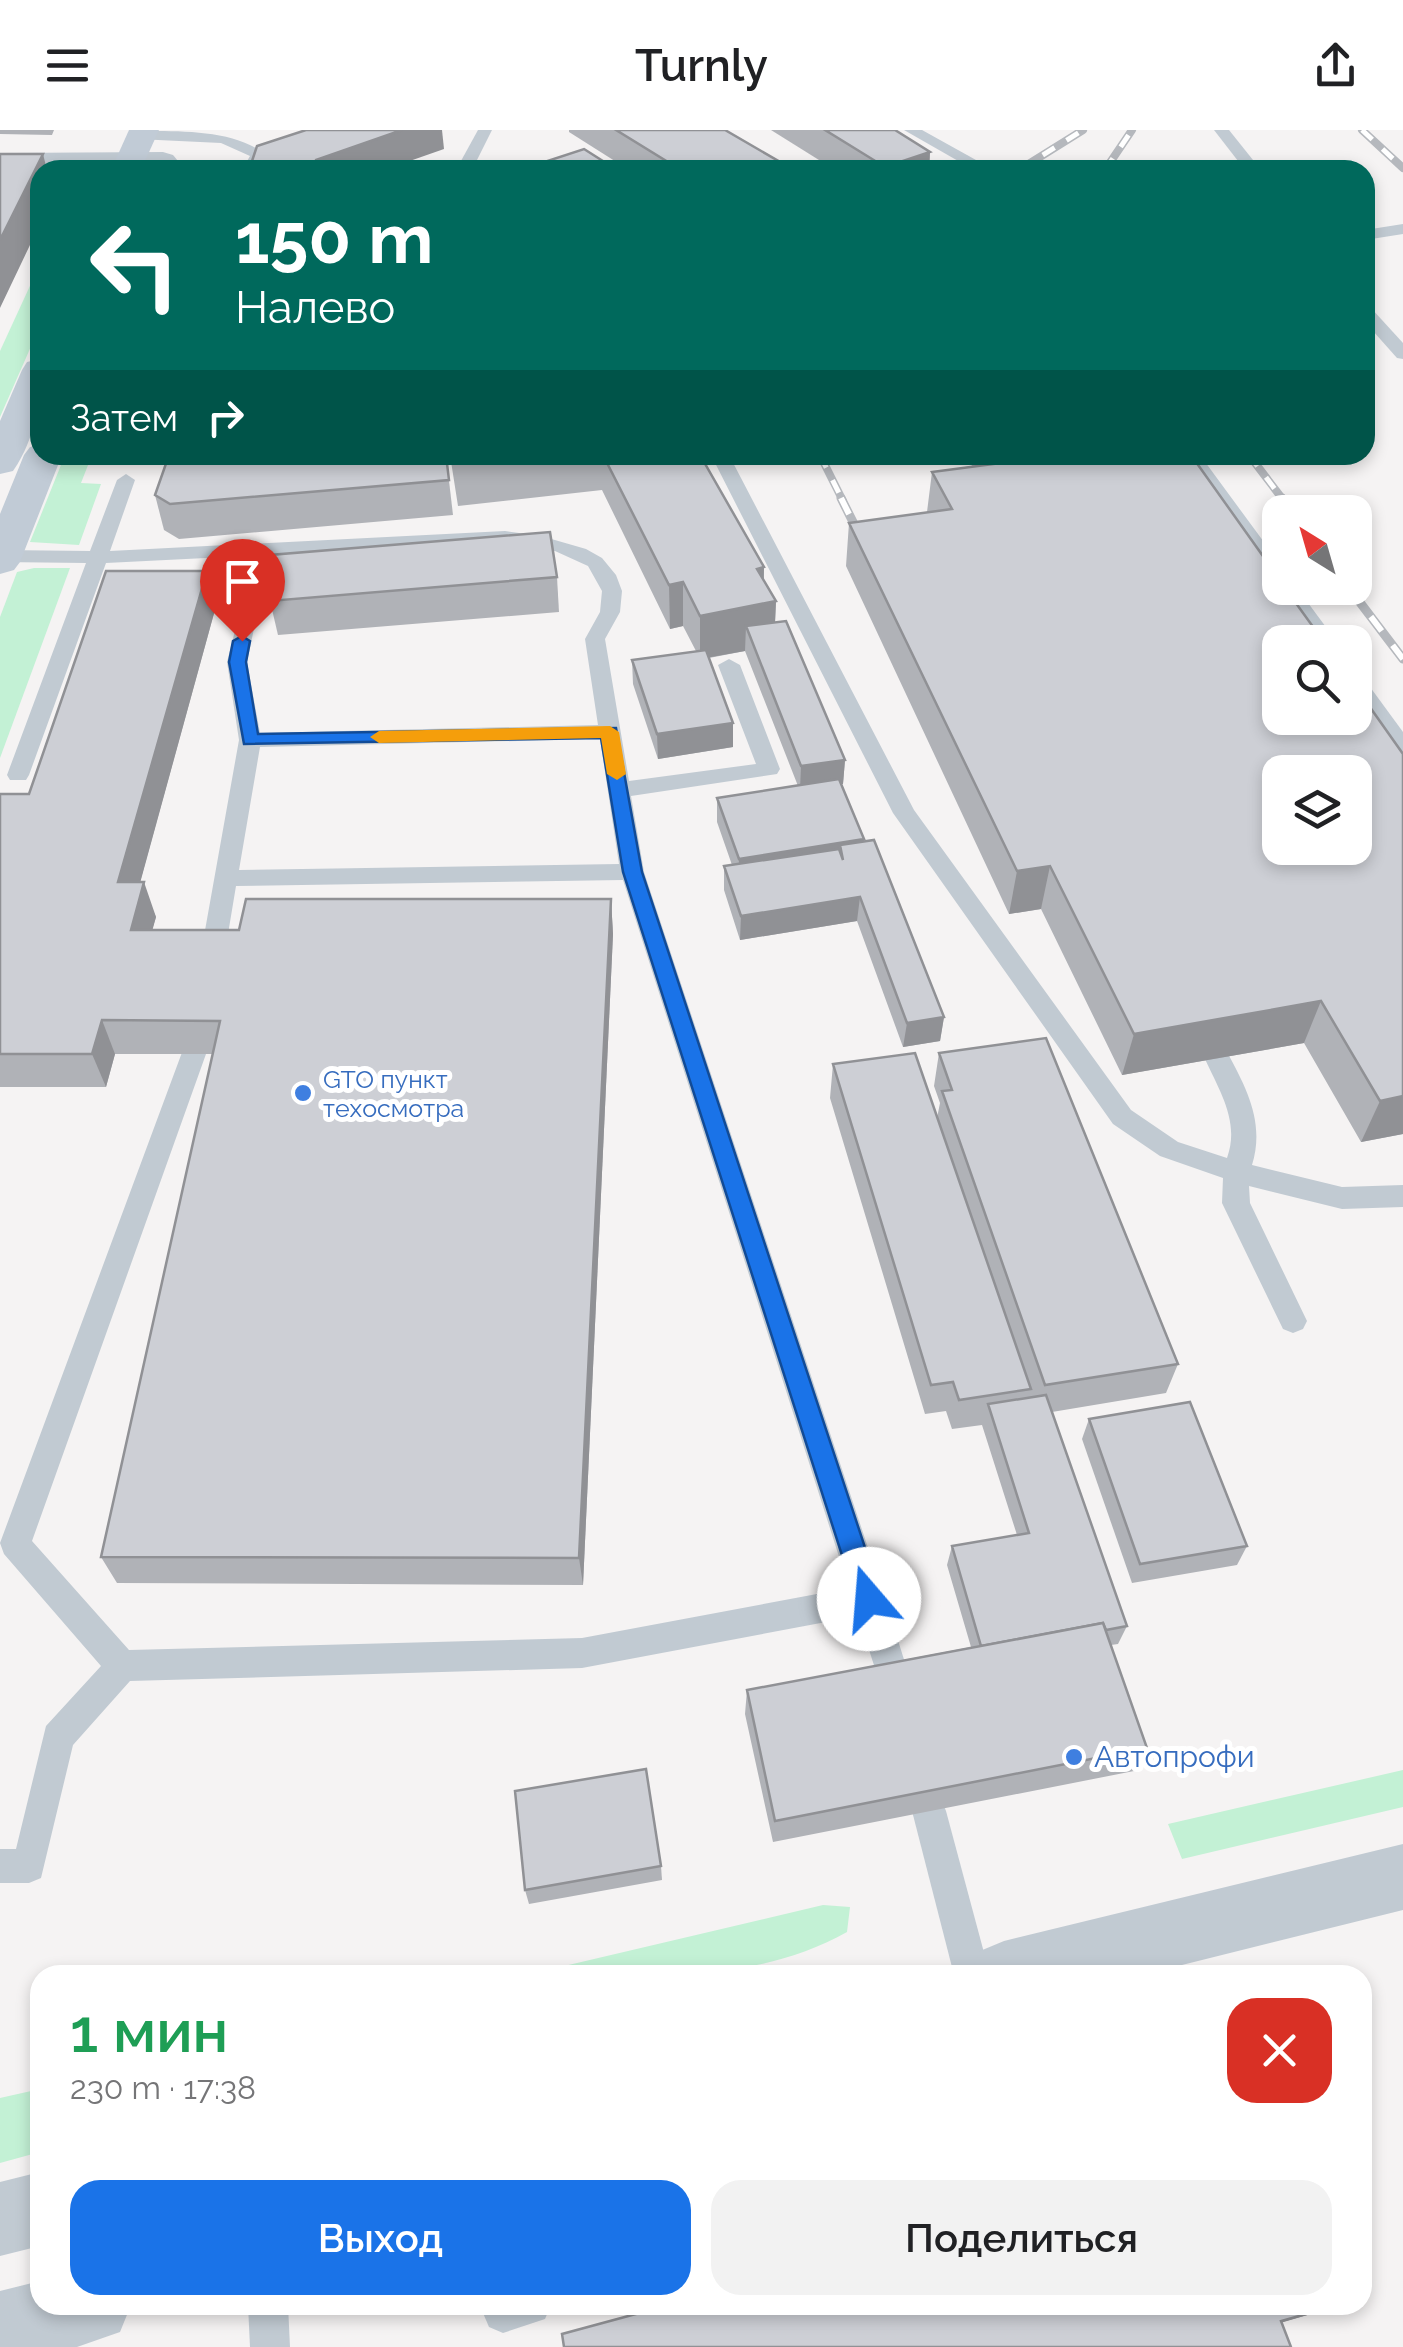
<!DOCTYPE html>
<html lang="ru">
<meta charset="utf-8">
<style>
body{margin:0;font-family:Raleway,sans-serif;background:#f2f2f2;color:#202124;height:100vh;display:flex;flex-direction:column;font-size:38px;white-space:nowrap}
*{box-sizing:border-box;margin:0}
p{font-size:32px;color:#757577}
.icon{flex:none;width:55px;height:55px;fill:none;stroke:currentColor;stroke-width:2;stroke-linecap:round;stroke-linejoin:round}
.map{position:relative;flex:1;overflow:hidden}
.side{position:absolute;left:30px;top:1835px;width:1342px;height:350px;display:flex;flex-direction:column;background:#fff;border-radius:30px;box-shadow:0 5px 15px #0003}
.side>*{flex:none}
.hud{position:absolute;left:30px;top:30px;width:1345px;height:305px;border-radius:30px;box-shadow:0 5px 15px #0003;background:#00695c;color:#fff;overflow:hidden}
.needle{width:65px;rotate:323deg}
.fabs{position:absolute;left:1262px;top:365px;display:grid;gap:20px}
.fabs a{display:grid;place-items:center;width:110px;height:110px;border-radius:20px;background:#fff;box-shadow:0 5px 15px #0003;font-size:50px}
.pin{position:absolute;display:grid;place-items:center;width:85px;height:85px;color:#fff;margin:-102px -42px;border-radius:50% 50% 50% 0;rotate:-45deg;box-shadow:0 0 10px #0007}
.pin .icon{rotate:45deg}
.me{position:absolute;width:110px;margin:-55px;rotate:342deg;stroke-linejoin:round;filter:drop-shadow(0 0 8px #0008)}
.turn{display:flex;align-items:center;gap:35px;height:210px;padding:0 40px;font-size:45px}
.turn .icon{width:130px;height:130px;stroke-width:2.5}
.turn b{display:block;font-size:70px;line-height:85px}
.then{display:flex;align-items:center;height:95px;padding:0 40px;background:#0003;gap:20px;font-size:38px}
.round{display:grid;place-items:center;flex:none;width:105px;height:105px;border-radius:30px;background:#f2f2f2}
.head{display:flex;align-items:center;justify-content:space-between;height:170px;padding:0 40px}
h1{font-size:60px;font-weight:600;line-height:75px;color:#1e9e55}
.action{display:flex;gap:20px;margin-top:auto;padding:20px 40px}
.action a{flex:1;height:115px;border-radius:30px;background:#1a73e8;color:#fff;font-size:40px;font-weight:600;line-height:115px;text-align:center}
.action a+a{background:#f2f2f2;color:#202124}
header{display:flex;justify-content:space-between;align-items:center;height:130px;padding:0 40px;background:#fff;font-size:45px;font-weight:600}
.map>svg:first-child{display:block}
.green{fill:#c3f1d5}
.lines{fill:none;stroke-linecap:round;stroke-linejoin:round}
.lane{fill:#c1cad2;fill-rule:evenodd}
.street{fill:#c1cad2;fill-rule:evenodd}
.secondary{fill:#c1cbd6;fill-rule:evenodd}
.rail-far1-casing{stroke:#b5b8bd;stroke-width:8}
.rail-casing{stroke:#b5b8bd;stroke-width:9}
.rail-far1{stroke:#fff;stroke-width:5;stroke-dasharray:14;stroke-linecap:butt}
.rail{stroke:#fff;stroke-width:6;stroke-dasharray:18;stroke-linecap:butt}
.wall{fill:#b0b2b7}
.shaded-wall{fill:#909195}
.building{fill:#cdcfd5;stroke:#909195;stroke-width:2.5;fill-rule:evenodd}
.route{fill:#1a73e8;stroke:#114b97;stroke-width:2.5}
.slow{fill:#f59e0b}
.shop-dot{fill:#3f7fe0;stroke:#fff;stroke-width:4}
.labels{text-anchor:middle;stroke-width:10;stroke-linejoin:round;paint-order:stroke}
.shop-label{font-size:25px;fill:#366cbe;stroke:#fff;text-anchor:start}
.near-shop-label{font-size:30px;fill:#366cbe;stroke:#fff;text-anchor:start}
</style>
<header><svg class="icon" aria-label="menu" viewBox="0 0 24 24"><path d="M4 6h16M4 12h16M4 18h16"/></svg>Turnly<svg class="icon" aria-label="share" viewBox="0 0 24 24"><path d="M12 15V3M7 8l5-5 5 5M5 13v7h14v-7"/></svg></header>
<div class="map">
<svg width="1403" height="2217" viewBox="0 0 1403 2217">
<rect width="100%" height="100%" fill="#f5f3f3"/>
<g class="green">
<polygon points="40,134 40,196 0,287 0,221"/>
<polygon points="65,325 92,325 81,353 101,354 79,415 30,412"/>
<polygon points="34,438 70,438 0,628 0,487 17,442"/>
<polygon points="1403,1640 1403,1677 1182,1729 1168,1694"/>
<path d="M823,1775l27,2 -3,25c-98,55 -213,43 -321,43z"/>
<polygon points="40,1959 40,2022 0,2033 0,1968"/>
</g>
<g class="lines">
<g class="lane">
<polygon points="478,0 492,0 472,40 456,40"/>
<polygon points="904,0 922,0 994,40 974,40"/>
<polygon points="1214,0 1229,0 1261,40 1245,40"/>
<path d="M142,1c40,0 94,-1 124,24l-8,15h-16l8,-14 -29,-13 -84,-4v-6z"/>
<polygon points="1403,94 1403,104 1365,110 1365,100"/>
<polygon points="1365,177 1371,178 1403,213 1403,229 1397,228 1365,192"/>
<path d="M711,325h18l185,355 217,300 47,32 49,16c13,-36 -7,-66 -22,-99l4,-7h18c20,37 38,71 25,113l90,22 61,-2v22l-61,2 -93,-23 1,17 57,118 -4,8 -10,4 -10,-4 -61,-126 1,-25 -63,-22 -47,-32 -220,-311z"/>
<polygon points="1182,325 1200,325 1280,434 1280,458 1297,458 1337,512 1317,512 1277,458 1280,454 1273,452"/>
<path d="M126,344l9,6 -25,71 395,-20 36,5 45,13 16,9 14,17 6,16 -2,21 -15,27 24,142 127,-17 -38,-99 11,-6 11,6 40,104 -3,5 -146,22 13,76 241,727 27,86 -4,11 -12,5 -12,-5 -26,-80 -276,52 -452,13 -57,64 -32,133 -12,5h-29v-34h16l30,-123 55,-60 -97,-112 -4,-11 184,-496h18l4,7 -174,487 97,109 453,-12 267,-50 -226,-708 -387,6 -13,78 -12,9 -12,-9 40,-224 -12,-78 12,-47 7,-2 10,6 -9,43 13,71 338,-8 -13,-86 15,-27 2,-21 -14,-25 -33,-15 -50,-8 -399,20 -77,212 -3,5h-16l-3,-5 79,-212 -86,-1v-12l90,1 27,-71zM600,609l19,125 -380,6 21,-123z"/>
<polygon points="1355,544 1362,546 1403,602 1403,625 1395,623 1355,566"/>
<polygon points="929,1664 941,1669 946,1681 990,1845 954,1845 912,1681 917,1669"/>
<polygon points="248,2175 288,2175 290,2217 250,2217"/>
<polygon points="486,2175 551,2175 545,2189 503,2203 489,2197 483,2183"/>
</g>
<g class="street">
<polygon points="163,22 173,25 178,31 173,37 0,41 0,23"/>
<polygon points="1403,1714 1403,1780 1142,1845 970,1845 980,1821 1004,1811"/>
<polygon points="40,2042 40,2116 0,2126 0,2052"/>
<polygon points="40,2151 40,2175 131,2175 120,2202 77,2217 0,2217 0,2161"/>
</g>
<g class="secondary">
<polygon points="129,0 159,0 141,40 111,40"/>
<path d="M40,229c0,41 -3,77 -27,112l-13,3v-53l22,-51 5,-8z"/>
<polygon points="40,315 40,325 62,325 20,432 14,440 0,444 0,384 24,325 30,317"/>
</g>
<g class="rail-far1-casing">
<g id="rail-far1">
<polyline points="1362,0 1403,38"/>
<polyline points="1019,40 1083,0"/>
<polyline points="1105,40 1132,0"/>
<polyline points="820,325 843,371"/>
<polyline points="1249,325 1284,371"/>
</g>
</g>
<g class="rail-casing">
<g id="rail">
<polyline points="841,368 865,416"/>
<polyline points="1282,368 1293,382"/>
<polyline points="1349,458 1403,529"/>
</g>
</g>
<use href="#rail-far1" class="rail-far1"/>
<use href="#rail" class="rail"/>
</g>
<g class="wall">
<polygon points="0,0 54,0 52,5 0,4"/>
<polygon points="569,0 725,0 794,40 629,40 569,2"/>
<polygon points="771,0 895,0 930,22 929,40 835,40"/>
<polygon points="446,325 453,385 179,409 164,400 155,365"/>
<polygon points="450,325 700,325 764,437 764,451 776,471 775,492 845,630 843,654 841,654 864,712 944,887 940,911 903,917 857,791 740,810 724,760 724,736 732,735 717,692 717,668 798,656 745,521 709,528 733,617 658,629 633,554 632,530 696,521 683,496 670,499 602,360 458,376"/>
<polygon points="966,325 1191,325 1403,1004 1361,1012 1304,913 1122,945 1041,779 1009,784 846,436 849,393 927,382 932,342 972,336"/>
<polygon points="207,441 216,476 140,752 156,787 152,800 239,800 611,769 613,804 583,1455 117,1453 101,1427 213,924 115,924 106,957 0,957 0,664 29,664"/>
<polygon points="557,447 559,482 278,505 270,471"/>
<polygon points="939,923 1178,1234 1166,1263 1052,1282 1127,1496 1118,1514 1111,1515 1147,1618 1134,1641 773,1712 745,1584 747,1560 971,1517 947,1435 952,1416 1017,1405 982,1295 952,1299 946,1281 925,1284 830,968 833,934 937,988 940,973 934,956"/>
<polygon points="1089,1289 1247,1416 1237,1435 1132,1453 1082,1309"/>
<polygon points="661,1736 662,1750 529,1774 525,1760"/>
</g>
<g class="shaded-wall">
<polygon points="402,0 442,0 444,19 384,40 313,40 316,30"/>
<polygon points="930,22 929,40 885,40 885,37"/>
<polygon points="43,24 47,40 40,40 40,94 0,178 0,110"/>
<polygon points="764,437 763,474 776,471 774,515 746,496 745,521 700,529 700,486 757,439"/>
<polygon points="207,441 216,476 131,786 118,752"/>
<polygon points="683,452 683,496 670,499 669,455"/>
<polygon points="733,593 733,617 658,629 657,604"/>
<polygon points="845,630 843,654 800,660 801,636"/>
<polygon points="864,709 862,733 840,715 838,737 738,753 739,729"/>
<polygon points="1050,736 1041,779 1009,784 1017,741"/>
<polygon points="144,752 156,787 143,834 131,800"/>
<polygon points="860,767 857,791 740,810 741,786"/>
<polygon points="611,769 613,804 583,1455 579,1428"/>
<polygon points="1321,871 1304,913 1122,945 1134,904"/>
<polygon points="944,887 940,911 903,917 907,893"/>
<polygon points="102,890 115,924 106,957 92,924"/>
<polygon points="1403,966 1403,1004 1361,1012 1380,971"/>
<polygon points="1339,2175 1321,2181 1256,2200 1281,2191"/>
</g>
<g class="building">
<polygon points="306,0 402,0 316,30 313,40 249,40 257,16"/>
<polygon points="616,0 725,0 794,40 681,40"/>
<polygon points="825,0 895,0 930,22 885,37"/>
<polygon points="584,19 617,40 520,40"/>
<polygon points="0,24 43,24 0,110"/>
<polygon points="169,325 446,325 449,350 170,374 155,365"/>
<polygon points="451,325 524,325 452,332"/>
<polygon points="603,325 700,325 764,437 757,439 776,471 700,486 683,452 669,455"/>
<path d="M997,325h194l89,125v8h5l39,54h-44v76h75v-32l48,68v342l-23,5 -59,-100 -187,33 -84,-168 -33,5 -168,-348 103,-14 -20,-37 69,-9zM1280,642h75v76h-75z"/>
<polygon points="550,402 557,447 270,471 270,425"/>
<polygon points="106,441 207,441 118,752 144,752 131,800 239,800 246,769 611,769 579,1428 101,1427 220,891 102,890 92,924 0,924 0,664 29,664"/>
<polygon points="786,491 845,630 801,636 746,496"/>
<polygon points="706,520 733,593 657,604 632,530"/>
<polygon points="839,649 864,709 739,729 717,668"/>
<polygon points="874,710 944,887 907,893 860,767 741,786 724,736 839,719 843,730 840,715"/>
<polygon points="1046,908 1178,1234 1045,1255 942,961 952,960 939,923"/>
<polygon points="915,923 1031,1259 959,1270 953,1252 931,1255 833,934"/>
<polygon points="1046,1265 1127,1496 1106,1500 1103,1493 981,1516 952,1416 1029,1403 988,1274"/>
<polygon points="1190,1272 1247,1416 1140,1434 1089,1289"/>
<polygon points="1103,1493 1147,1618 775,1691 747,1560"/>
<polygon points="646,1639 661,1736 525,1760 515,1661"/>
<polygon points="669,2175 1338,2175 1281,2191 1291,2217 564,2217 562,2204"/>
</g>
<polygon class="route" points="242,506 250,511 246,532 258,604 616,598 642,742 882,1469 878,1478 869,1481 860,1478 856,1469 623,742 601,608 244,614 229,532 233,511"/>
<polygon class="slow" points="610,596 619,602 626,644 617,650 607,644 601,608 379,613 370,607 379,601"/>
<g class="shop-dot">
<circle cx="303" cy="963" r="10"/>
<circle cx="1074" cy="1627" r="10"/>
</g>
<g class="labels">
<g class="shop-label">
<text x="323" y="958">GTO пункт<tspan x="323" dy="29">техосмотра</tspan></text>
</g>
<g class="near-shop-label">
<text x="1094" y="1637">Автопрофи</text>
</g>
</g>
</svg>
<div class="fabs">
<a><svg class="needle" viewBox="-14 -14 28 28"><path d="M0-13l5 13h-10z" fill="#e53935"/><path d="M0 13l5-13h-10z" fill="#757577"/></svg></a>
<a><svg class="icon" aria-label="search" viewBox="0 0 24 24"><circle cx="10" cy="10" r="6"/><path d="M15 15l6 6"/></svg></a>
<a><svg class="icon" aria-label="layers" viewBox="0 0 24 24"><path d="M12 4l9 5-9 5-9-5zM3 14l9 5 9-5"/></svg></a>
</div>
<div class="pin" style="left:242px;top:511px;background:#d93025"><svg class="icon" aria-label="arrive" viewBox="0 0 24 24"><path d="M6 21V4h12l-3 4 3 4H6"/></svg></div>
<svg class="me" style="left:869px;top:1469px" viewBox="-20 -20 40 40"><circle r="19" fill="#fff"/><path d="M0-13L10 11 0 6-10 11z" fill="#1a73e8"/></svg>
<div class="hud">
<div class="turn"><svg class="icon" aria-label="left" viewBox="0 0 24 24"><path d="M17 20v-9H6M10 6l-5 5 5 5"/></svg><div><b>150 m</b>Налево</div></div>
<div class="then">Затем<svg class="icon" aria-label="right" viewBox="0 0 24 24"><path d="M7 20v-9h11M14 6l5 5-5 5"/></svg></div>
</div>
<section class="side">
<div class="head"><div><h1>1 мин</h1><p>230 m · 17:38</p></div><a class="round" style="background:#d93025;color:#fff"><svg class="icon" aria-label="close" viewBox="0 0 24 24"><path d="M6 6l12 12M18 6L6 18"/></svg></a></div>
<div class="action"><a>Выход</a><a>Поделиться</a></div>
</section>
</div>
